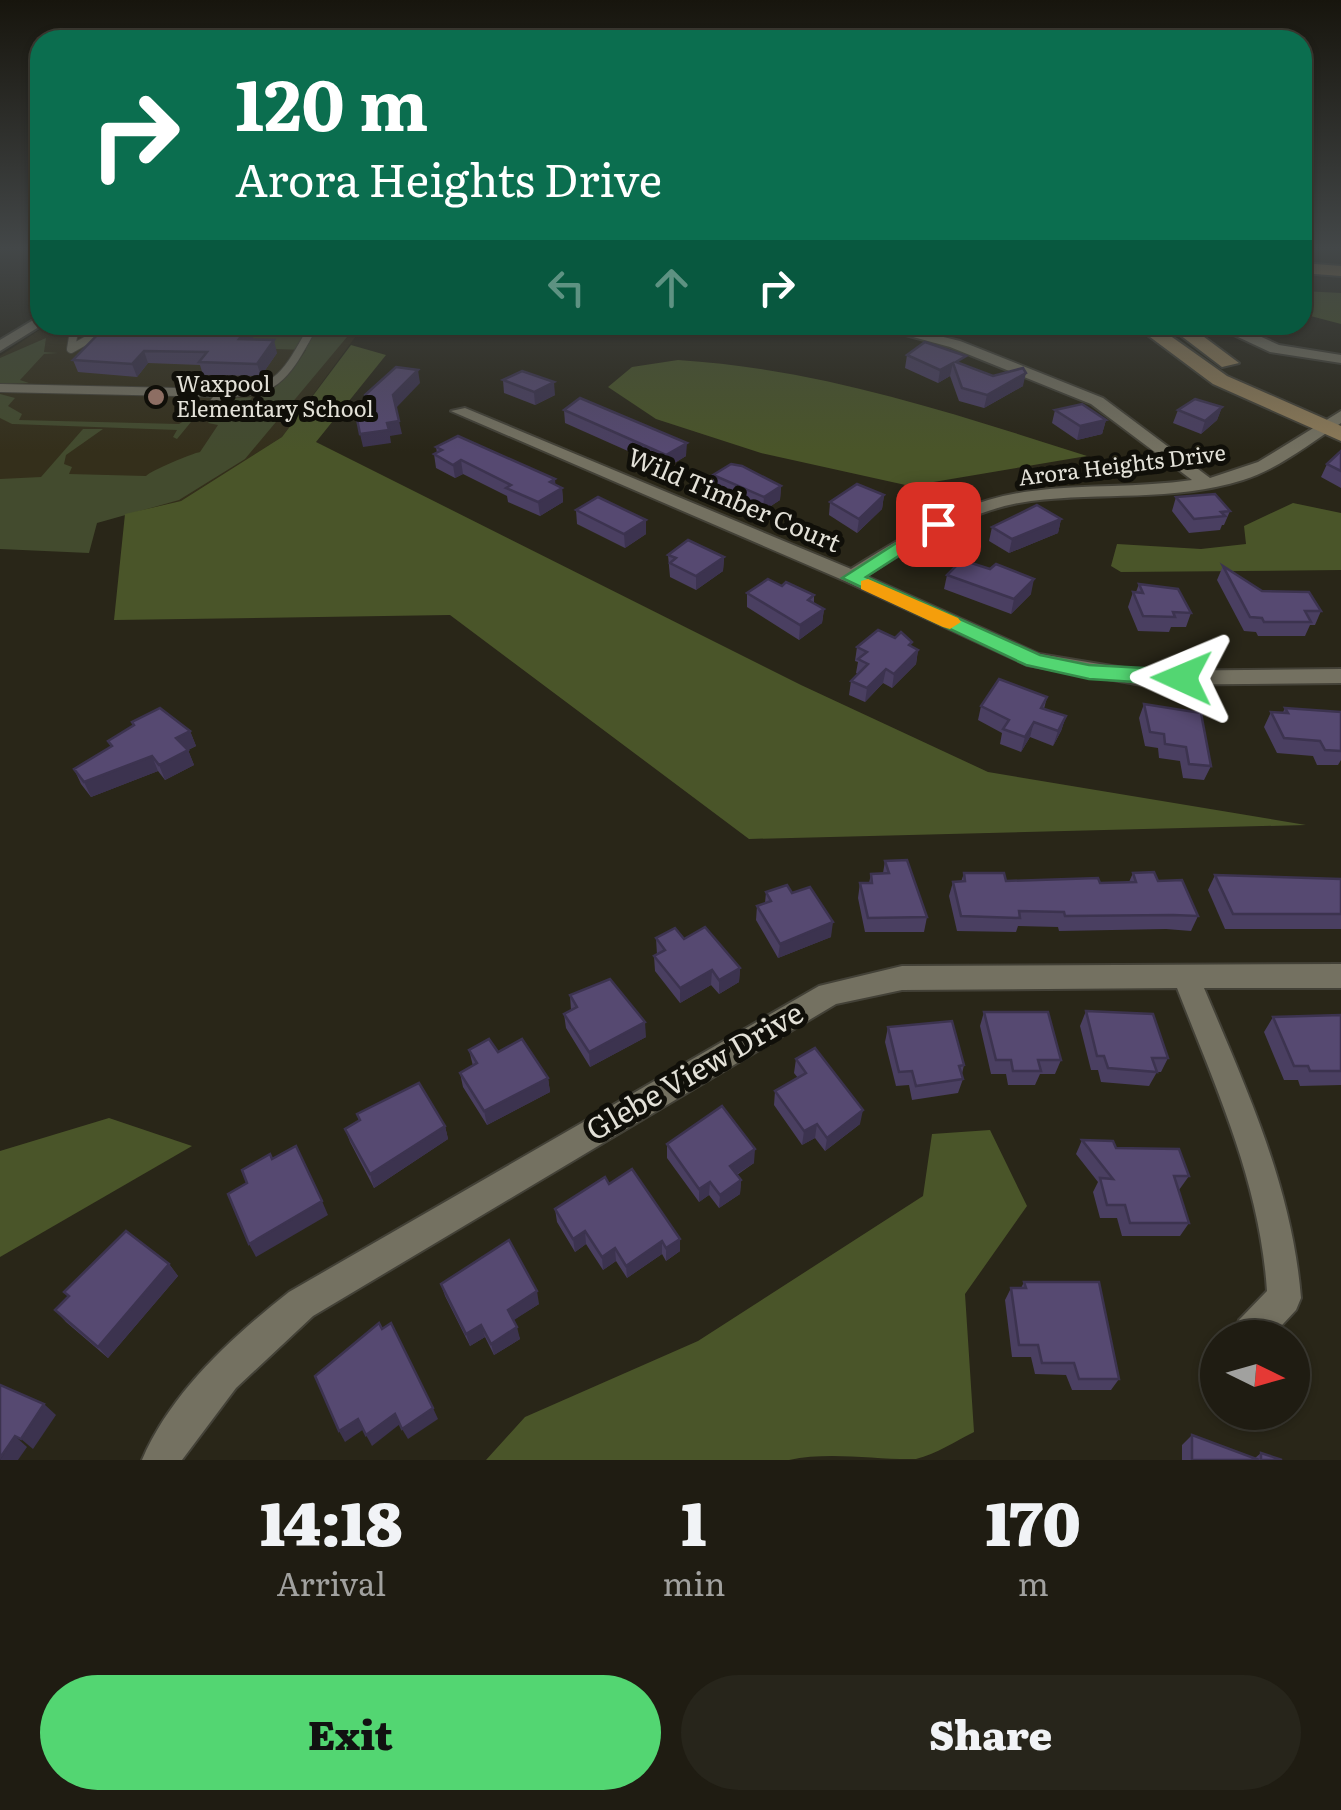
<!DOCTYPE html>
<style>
body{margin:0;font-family:Literata,serif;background:#27251b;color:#f1f3f6;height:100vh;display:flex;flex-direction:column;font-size:38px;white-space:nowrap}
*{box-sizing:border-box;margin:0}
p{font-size:32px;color:#a1a19f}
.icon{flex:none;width:55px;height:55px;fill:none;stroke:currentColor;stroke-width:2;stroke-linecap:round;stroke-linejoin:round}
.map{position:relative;height:1460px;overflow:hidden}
.side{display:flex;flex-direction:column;background:#1f1c12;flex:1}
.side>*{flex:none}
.hud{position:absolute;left:30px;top:30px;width:1282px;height:305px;border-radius:30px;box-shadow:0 2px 8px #0004,0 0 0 2px #3c3a32;background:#0b6e4f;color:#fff;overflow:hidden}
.needle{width:65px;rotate:95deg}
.fabs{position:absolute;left:1200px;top:1320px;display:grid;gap:20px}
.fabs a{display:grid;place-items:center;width:110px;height:110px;border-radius:50%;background:#1f1c12;box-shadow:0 2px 8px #0004,0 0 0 2px #3c3a32;font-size:50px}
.pin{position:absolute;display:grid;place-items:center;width:85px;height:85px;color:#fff;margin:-42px;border-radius:20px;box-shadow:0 5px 15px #0006}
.me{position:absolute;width:110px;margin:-55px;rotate:271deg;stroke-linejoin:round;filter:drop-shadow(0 0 8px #0008)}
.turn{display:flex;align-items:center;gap:35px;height:210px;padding:0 40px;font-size:45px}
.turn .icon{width:130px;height:130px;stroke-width:2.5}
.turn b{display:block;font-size:70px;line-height:85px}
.lanes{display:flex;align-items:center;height:95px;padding:0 40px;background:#0003;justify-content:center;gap:50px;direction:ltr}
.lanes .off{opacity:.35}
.eta{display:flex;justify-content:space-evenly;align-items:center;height:170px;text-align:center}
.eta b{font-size:60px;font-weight:800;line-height:70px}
.action{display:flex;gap:20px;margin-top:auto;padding:20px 40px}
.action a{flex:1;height:115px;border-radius:60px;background:#53d672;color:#111;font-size:40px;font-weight:800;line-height:115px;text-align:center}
.action a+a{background:#27251b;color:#f1f3f6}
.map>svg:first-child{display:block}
.built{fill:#342f1b}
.green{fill:#434b2e}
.forest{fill:#4a5529}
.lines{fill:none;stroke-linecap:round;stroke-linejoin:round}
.lane-casing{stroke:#434137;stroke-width:10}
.street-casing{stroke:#434137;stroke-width:4}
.secondary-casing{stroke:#434137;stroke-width:4}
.primary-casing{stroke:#434137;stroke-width:4}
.lane{stroke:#747161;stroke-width:8}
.street{fill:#747161;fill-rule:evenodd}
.secondary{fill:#8c7a58;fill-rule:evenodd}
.primary{fill:#a3824e;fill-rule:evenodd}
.wall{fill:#4a3f61}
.shaded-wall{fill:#3c334f}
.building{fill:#564971;stroke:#3c334f;stroke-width:2.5}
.route{fill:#53d672;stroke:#368b4a;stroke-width:2.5}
.slow{fill:#f59e0b}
.education-dot{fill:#8d6e63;stroke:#100f09;stroke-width:4}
.labels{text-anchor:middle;stroke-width:10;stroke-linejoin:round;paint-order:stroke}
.far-poi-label{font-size:22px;fill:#e3e1d8;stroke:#100f09;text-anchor:start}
.far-street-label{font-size:22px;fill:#e3e1d8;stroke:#100f09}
.street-label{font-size:25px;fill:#e3e1d8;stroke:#100f09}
.near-street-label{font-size:30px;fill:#e3e1d8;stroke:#100f09}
</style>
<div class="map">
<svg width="1341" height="1460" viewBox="0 0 1341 1460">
<rect width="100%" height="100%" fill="#292618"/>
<polygon class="built" points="47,325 364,325 282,437 181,501 124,514 0,532 0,356"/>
<g class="green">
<path d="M262,325h95l-112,134 -66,41 -82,23 -8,30 -89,-4v-70l41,-2 42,-48h20l-37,26 -2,9 8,3 -3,7 77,2c4,-5 47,-23 54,-24l18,-27 -10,-2 17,-24 27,-2 -2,4c28,-11 39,-25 56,-51l-61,-2z"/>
<polygon points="46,338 44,352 58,353 44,354 20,380 29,383 0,384 0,358"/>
<polygon points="0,394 15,398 8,406 22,414 19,420 179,424 189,418 191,422 177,439 173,437 177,430 12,424 0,418"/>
</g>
<g class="forest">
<polygon points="1302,291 1341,293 1341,324 1303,314"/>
<polygon points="351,345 386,355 316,442 801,685 988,772 1306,825 749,839 450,615 114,620 125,514 181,501 282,437"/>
<path d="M678,360c143,9 274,53 409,96l-177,30 -149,-33 -105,-34 -48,-32 24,-20z"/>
<polygon points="1293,503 1341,513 1341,570 1121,572 1111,566 1117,544 1201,549 1246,544 1244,526"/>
<polygon points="109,1118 192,1146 0,1257 0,1151"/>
<path d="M990,1130l37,76 -62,88 9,138c-18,9 -38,22 -58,27 -40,1 -86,-8 -127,1h-303l39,-43 173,-76 225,-145 9,-62z"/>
</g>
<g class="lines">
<g class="lane-casing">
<g id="lane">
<polyline points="75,325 71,349 114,325"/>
<polyline points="0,388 221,393 204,416"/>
<path d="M221,393c60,1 66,-21 93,-68"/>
</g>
</g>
<g class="street-casing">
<g id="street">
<polygon points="40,316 42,325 0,351 0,340"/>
<path d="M869,325h25l66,16 143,57 107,80 48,-16 83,-51v12c-32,21 -61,45 -98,57 -69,22 -142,12 -212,21 -61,8 -114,42 -165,75l173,78 103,17 199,-2v14l-199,2 -115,-20 -182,-84 -394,-170 14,-3 386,161c56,-35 113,-70 181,-78 53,-7 107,-3 160,-11l-101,-76 -141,-57z"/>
<polygon points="1222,325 1235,325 1279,345 1341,355 1341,363 1270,352 1223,330"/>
<path d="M1341,964v24h-137c43,102 88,199 97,310l-5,12 -26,28h-34l-2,-6 5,-12 28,-29c-7,-108 -51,-203 -90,-303l-275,2 -66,14 -523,312 -77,72 -54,72h-40c29,-68 90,-123 147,-168l530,-306 83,-20z"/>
</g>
</g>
<g class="secondary-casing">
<g id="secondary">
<polygon points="1134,325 1155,325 1227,376 1341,426 1341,441 1213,384"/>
<polygon points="1167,325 1188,325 1239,363 1222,367"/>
</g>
</g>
<g class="primary-casing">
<polygon id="primary" points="1302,263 1341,266 1341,276 1302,273"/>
</g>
<use href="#lane" class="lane"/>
<use href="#street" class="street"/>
<use href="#secondary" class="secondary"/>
<use href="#primary" class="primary"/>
</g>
<g class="wall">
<polygon points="107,325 262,325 251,340 277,353 261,376 203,375 200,365 148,363 137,377 78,372 73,360"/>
<polygon points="907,355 965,365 1023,386 984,408 959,401 950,376 938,383 905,368"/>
<polygon points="503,380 555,395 535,405 504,393"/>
<polygon points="1222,407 1217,420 1201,434 1173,423 1178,410"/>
<polygon points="564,410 686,456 666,468 565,423"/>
<polygon points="1055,410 1106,420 1102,434 1077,440 1052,423"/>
<polygon points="436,447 555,479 555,485 562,488 563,502 540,516 508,502 507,496 463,474 455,478 436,468 434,454 437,453"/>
<polygon points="1341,451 1341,488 1321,477 1327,464"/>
<polygon points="713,475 781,486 780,500 763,511 713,489"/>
<polygon points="884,495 882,509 857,533 829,515 830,502"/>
<polygon points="1176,497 1230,511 1224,525 1222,525 1220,530 1189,533 1172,511"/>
<polygon points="576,510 646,534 625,548 577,524"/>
<polygon points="1061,519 1058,533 1009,553 989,541 992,527"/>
<polygon points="668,555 724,557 723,571 696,590 670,577"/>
<polygon points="1223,566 1262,591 1321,611 1315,625 1310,625 1305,636 1258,636 1256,632 1244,631 1217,580"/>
<polygon points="990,569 1031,594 1011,614 944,589 947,575"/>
<polygon points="1139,584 1191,613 1186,627 1171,627 1169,632 1138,631 1128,607 1133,592 1136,592"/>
<polygon points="782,586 814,595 814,603 824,609 822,623 799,640 747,607 747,593"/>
<polygon points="911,646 918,650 916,664 892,688 883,683 865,702 849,695 851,681 858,674 856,673 858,662 855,661 857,647"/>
<polygon points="1047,697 1044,709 1066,716 1061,731 1053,746 1030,737 1021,752 1000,744 1002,733 978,720 981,706"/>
<polygon points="1144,704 1211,766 1204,780 1183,778 1180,761 1159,758 1158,748 1145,746 1139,718"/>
<polygon points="1285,708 1341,712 1341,760 1338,765 1317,765 1313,756 1277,753 1264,727 1271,712 1283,712"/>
<polygon points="132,722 190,731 196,746 188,750 194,765 165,780 158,771 91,797 81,784 74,769 111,747 108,741 133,726"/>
<polygon points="885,861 927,917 924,932 865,932 858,898 860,883 869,883 871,874 883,873"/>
<polygon points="964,873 1006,881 1100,883 1129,882 1133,873 1158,881 1198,916 1191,931 1166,929 1059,931 1058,927 1018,926 1016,932 957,931 949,896 953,882 961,882"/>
<polygon points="1215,875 1341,879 1341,929 1225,929 1208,890"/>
<polygon points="766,892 792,893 831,937 778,958 756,920 757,906 765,903"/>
<polygon points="656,938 684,939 740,968 739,982 719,994 711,985 680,1003 655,971 654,956 657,955"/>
<polygon points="570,995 646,1037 590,1067 566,1028 564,1014 571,1010"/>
<polygon points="1086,1011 1168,1058 1161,1072 1157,1072 1149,1086 1101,1082 1098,1070 1091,1070 1080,1026"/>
<polygon points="984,1012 1061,1060 1055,1074 1040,1074 1035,1085 1008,1085 1006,1074 991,1074 980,1026"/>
<polygon points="1341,1015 1341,1085 1300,1086 1298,1080 1284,1080 1264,1032 1273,1017"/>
<polygon points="888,1027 964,1065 962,1074 963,1079 958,1093 912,1100 909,1085 896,1086 885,1042"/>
<polygon points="469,1050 498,1052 548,1078 550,1092 487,1125 463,1087 460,1073 473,1066"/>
<polygon points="796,1059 860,1124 825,1151 815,1138 802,1145 774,1105 775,1091 798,1078 794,1073"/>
<polygon points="357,1114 445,1126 448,1139 374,1188 350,1142 345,1129 359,1121"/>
<polygon points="1082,1140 1116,1148 1189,1176 1179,1190 1189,1223 1180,1236 1122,1236 1117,1218 1100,1218 1093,1192 1098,1182 1076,1154"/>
<polygon points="667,1144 754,1163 737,1175 741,1180 740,1194 719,1208 709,1195 699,1202 667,1158"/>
<polygon points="555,1209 680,1239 680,1251 666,1261 662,1254 627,1278 616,1261 603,1270 586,1244 575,1252 557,1222"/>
<polygon points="169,1264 178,1276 108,1358 66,1322 55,1310 68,1296 64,1292"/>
<polygon points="1024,1282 1119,1379 1111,1390 1072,1390 1066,1375 1035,1374 1031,1357 1012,1357 1005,1300 1011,1288 1021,1288"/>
<polygon points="441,1284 539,1304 513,1320 520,1339 494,1355 485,1337 470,1346 445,1296"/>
<polygon points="1192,1435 1255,1458 1261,1453 1282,1460 1182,1460 1182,1445"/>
</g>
<g class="shaded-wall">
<polygon points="250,325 262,325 243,352 239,339"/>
<polygon points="274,340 277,353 261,376 257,364"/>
<polygon points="144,351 148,363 137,377 132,364"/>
<polygon points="953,363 950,376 938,383 940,370"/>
<polygon points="418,370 420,383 396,408 393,395"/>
<polygon points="1026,373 1023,386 984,408 987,395"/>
<polygon points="554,382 555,395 535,405 534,392"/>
<polygon points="1222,407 1217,420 1201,434 1205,421"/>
<polygon points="1106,420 1102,434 1077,440 1080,426"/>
<polygon points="399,421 402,434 390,436 391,443 363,447 360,434 387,423"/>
<polygon points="687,443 686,456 666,468 666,455"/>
<polygon points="461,460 463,474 455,478 453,465"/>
<polygon points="555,479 556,492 562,488 563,502 540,516 538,502 550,482"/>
<polygon points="781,486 780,500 763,511 764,497"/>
<polygon points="884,495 882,509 857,533 859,519"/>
<polygon points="1061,519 1058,533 1009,553 1012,539"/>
<polygon points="646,520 646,534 625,548 624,534"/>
<polygon points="724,557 723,571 696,590 696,576"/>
<polygon points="1034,579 1031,594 1011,614 1014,599"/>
<polygon points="824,609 822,623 799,640 800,625"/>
<polygon points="918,650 916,664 892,688 894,674"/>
<polygon points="886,669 883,683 865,702 867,688"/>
<polygon points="1066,716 1061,731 1053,746 1058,731"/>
<polygon points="1034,722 1030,737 1021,752 1025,737"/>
<polygon points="190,731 196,746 182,753 176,738"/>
<polygon points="188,750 194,765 165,780 159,765"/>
<polygon points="152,756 158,771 91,797 84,782"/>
<polygon points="833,922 831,937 778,958 780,944"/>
<polygon points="740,968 739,982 719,994 719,980"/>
<polygon points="712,970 711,985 680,1003 680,988"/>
<polygon points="645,1022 646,1037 590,1067 589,1052"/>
<polygon points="548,1078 550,1092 487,1125 484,1111"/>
<polygon points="863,1110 860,1124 825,1151 827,1138"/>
<polygon points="817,1124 815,1138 802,1145 804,1131"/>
<polygon points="445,1126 448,1139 374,1188 370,1174"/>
<polygon points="755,1149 754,1163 729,1179 730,1166"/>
<polygon points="741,1180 740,1194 719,1208 720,1195"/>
<polygon points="710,1182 709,1195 699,1202 699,1189"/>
<polygon points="322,1201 328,1215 256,1257 249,1244"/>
<polygon points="585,1231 586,1244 575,1252 573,1239"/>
<polygon points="680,1239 680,1251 666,1261 666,1248"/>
<polygon points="662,1241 662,1254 627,1278 626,1266"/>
<polygon points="615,1248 616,1261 603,1270 602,1257"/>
<polygon points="169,1264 178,1276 108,1358 98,1347"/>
<polygon points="537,1291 539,1304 511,1322 508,1310"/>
<polygon points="481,1325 485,1337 470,1346 466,1334"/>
<polygon points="517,1327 520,1339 494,1355 491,1344"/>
<polygon points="44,1404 56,1415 33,1449 21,1439"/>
<polygon points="433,1408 438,1419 408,1439 402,1429"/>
<polygon points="395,1414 400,1424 372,1446 366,1435"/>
<polygon points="358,1419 364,1429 345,1442 339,1431"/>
<polygon points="15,1436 27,1447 18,1460 0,1460"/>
</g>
<g class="building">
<polygon points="107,325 250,325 239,339 274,340 257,364 199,362 207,352 144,351 132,364 73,360"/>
<polygon points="925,342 966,356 956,362 993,376 1023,368 1026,373 987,395 962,388 953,363 940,370 907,355"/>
<polygon points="396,367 418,370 393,395 399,421 387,423 389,430 360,434 356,414 367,412 365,395"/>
<polygon points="522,371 554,382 534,392 503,380"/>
<polygon points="580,398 687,443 666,455 564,410"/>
<polygon points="1195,399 1222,407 1205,421 1178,410"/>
<polygon points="1082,404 1106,420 1080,426 1055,410"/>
<polygon points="458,436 555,479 550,482 562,488 538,502 506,488 511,485 461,460 453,465 434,454 442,450 436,447"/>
<polygon points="1341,451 1341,471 1327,464"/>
<polygon points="731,464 742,466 781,486 764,497 713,475"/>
<polygon points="857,484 884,495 859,519 830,502"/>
<polygon points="1215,494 1230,511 1221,512 1225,516 1194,519 1176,497"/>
<polygon points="598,497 646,520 624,534 576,510"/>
<polygon points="1037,505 1061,519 1012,539 992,527"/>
<polygon points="688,540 724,557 696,576 670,563 676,558 668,555"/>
<polygon points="962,560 990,569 996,564 1034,579 1014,599 947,575"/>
<polygon points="1223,566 1262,591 1309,592 1321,611 1305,611 1311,622 1264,622 1262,618 1250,617"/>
<polygon points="768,579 782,586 786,582 814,595 808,600 824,609 800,625 747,593"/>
<polygon points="1139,584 1178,589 1191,613 1173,612 1175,617 1143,616 1133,592 1143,593"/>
<polygon points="878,630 895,638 901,632 912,642 909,645 918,650 894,674 886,669 867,688 851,681 868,664 858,659 867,652 857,647"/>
<polygon points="999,679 1047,697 1041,708 1066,716 1058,731 1034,722 1025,737 1003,729 1009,720 981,706"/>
<polygon points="1144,704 1201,713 1211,766 1189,764 1186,747 1165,744 1164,734 1150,732"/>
<polygon points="160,708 190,731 176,738 188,750 159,765 152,756 84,782 74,769 112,746 108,741 134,725 132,722"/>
<polygon points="1285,708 1341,712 1341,751 1325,750 1320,741 1284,738 1271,712 1288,713"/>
<polygon points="907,860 927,917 868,918 860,883 872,883 871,874 889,873 885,861"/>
<polygon points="1154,872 1158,881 1182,880 1198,916 1173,915 1065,916 1064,912 1019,911 1020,918 961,916 953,882 965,881 964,873 1004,873 1006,881 1098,878 1100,883 1136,882 1133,873"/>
<polygon points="1215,875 1341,879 1341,914 1233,914"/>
<polygon points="787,885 792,893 810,887 833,922 780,944 757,906 771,901 766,892"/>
<polygon points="705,927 740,968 719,980 712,970 680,988 654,956 665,950 656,938 675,928 684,939"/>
<polygon points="610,979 645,1022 589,1052 564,1014 577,1007 570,995"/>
<polygon points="1086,1011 1153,1014 1168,1058 1152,1058 1157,1072 1108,1068 1104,1056 1097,1056"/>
<polygon points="984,1012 1048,1012 1061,1060 1038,1060 1041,1071 1013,1071 1011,1060 996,1060"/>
<polygon points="1341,1015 1341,1071 1310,1071 1308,1066 1294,1066 1273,1017"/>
<polygon points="952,1021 964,1065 959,1066 963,1079 916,1086 912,1071 899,1072 888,1027"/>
<polygon points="489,1039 498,1052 522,1039 548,1078 484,1111 460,1073 477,1063 469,1050"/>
<polygon points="815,1048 863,1110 827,1138 817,1124 804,1131 775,1091 806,1073 796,1059"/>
<polygon points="419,1083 445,1126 370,1174 345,1129 360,1120 357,1114"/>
<polygon points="722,1106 755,1149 730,1166 741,1180 720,1195 710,1182 699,1189 667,1144"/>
<polygon points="1082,1140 1113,1141 1116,1148 1179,1149 1189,1176 1174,1176 1189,1223 1130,1223 1125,1205 1107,1205 1100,1178 1113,1179"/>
<polygon points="296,1146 322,1201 249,1244 228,1194 247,1183 242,1170 270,1154 272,1159"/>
<polygon points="632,1169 680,1239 666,1248 662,1241 626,1266 615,1248 602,1257 585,1231 573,1239 555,1209 605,1177 609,1184"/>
<polygon points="126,1231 169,1264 98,1347 55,1310 69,1296 64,1292"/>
<polygon points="509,1240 537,1291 508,1310 517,1327 491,1344 481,1325 466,1334 441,1284"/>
<polygon points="1024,1282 1099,1282 1119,1379 1079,1379 1074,1363 1042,1363 1038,1345 1019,1345 1011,1288 1026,1288"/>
<polygon points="379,1323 382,1329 391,1323 433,1408 402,1429 395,1414 366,1435 358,1419 339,1431 315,1376"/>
<polygon points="0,1385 44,1404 21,1439 15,1436 0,1458"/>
<polygon points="1192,1435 1259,1460 1192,1460"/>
<polygon points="1261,1453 1282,1460 1261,1460"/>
</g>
<linearGradient id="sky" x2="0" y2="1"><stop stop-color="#17150d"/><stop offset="0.55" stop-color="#434748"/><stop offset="1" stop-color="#434748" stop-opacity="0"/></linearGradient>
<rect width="1341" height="451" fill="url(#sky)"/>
<polygon class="route" points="932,520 948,524 866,577 1040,655 1089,665 1182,670 1192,678 1182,685 1089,679 1026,665 842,578"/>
<polygon class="slow" points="868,579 958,618 961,622 950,629 943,627 861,589 861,581"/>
<circle class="education-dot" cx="156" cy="397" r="10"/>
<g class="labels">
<g class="far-poi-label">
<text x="176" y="392">Waxpool<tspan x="176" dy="25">Elementary School</tspan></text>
</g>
<g class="far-street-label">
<text transform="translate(1122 465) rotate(-7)" y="8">Arora Heights Drive</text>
</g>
<g class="street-label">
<text transform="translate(734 500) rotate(23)" y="9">Wild Timber Court</text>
</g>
<g class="near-street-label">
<text transform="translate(695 1072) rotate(-30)" y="10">Glebe View Drive</text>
</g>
</g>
</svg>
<div class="fabs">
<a><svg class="needle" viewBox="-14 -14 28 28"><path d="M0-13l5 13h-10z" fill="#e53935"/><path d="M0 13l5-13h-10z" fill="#a1a19f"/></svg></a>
</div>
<div class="pin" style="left:938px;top:524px;background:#d93025"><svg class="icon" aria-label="arrive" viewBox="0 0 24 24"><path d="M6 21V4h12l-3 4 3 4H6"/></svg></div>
<svg class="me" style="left:1182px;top:678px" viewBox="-20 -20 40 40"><path d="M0-17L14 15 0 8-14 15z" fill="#53d672" stroke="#fff" stroke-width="4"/></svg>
<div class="hud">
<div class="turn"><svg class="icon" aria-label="right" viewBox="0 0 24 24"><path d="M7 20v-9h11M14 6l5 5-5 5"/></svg><div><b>120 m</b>Arora Heights Drive</div></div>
<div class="lanes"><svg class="icon off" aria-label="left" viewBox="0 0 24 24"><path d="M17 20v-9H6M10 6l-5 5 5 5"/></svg><svg class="icon off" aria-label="ahead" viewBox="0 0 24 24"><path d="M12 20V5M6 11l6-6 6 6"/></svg><svg class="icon" aria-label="right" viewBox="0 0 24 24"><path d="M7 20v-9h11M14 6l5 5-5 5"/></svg></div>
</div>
</div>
<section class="side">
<div class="eta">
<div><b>14:18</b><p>Arrival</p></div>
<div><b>1</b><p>min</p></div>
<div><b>170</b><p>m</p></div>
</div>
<div class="action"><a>Exit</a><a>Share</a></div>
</section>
